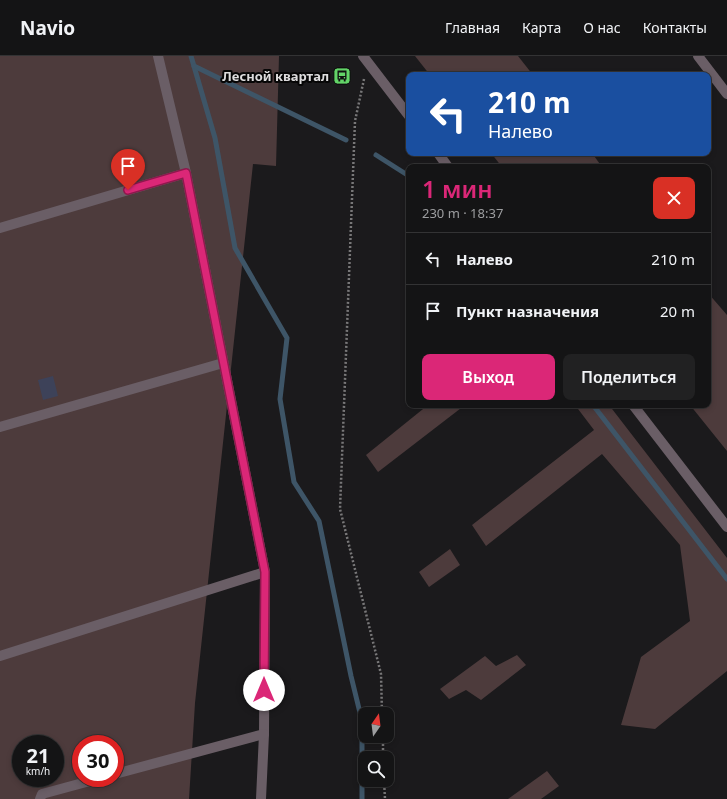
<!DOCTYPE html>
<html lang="ru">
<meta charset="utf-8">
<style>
body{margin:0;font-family:"Noto Sans",sans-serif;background:#212122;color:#f1f3f6;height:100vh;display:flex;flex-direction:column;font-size:15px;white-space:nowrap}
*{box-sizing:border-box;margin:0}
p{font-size:13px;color:#9d9ea0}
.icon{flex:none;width:22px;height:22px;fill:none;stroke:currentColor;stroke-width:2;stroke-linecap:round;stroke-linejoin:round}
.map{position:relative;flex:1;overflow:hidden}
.panel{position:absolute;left:406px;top:108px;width:305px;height:244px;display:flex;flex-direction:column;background:#141415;border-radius:8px;box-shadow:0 2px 6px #0003,0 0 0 1px #333334}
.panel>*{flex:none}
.top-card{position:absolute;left:406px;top:16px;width:305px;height:84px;border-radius:8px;box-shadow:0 2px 6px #0003,0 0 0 1px #333334;background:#1a4fa0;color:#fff;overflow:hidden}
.needle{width:26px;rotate:14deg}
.fabs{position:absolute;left:358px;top:651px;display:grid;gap:8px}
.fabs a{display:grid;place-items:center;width:36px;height:36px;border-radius:8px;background:#141415;box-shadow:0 2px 6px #0003,0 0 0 1px #333334;font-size:20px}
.speed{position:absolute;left:12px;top:679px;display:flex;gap:8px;font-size:20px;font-weight:700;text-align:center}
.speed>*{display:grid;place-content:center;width:52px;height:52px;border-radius:50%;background:#141415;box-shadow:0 2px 6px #0003,0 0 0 1px #333334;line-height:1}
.speed small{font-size:10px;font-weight:400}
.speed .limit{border:6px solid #d22;background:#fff;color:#111}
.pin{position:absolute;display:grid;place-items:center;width:34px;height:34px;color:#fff;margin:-41px -17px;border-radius:50% 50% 50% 0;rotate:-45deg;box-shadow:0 0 4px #0007}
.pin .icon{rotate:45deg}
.me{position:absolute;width:44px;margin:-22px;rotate:0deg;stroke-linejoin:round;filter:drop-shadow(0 0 3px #0008)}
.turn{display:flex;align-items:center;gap:14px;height:84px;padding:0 16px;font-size:18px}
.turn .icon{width:52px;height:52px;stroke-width:2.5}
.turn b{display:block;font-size:28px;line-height:34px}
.round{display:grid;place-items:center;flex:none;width:42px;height:42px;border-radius:8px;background:#212122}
.head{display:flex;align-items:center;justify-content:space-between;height:68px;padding:0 16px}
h1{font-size:24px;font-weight:600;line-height:30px;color:#db2777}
.cta{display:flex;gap:8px;margin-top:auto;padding:8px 16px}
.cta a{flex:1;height:46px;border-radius:8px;background:#db2777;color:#fff;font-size:16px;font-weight:600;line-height:46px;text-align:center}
.cta a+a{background:#212122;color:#f1f3f6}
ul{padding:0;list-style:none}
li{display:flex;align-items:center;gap:12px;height:52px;padding:0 16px;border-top:1px solid #333334}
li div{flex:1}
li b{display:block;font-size:15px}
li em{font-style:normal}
header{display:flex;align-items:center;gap:24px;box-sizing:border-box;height:56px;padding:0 20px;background:#141415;border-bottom:1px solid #333334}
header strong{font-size:19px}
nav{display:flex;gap:22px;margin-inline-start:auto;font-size:14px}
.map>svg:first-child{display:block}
.green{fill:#4d3b3c;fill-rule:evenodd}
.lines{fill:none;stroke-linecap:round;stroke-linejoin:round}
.stream{stroke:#3e5567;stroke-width:5}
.building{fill:#3d4259}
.path{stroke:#787778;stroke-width:2.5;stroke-dasharray:2 2;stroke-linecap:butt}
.minor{stroke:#6a5e66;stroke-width:10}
.tertiary{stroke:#6a5e66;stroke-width:10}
.route-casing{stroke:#8e194d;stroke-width:10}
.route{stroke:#db2777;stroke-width:7}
.labels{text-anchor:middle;stroke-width:4;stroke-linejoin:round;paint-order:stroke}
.poi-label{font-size:13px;font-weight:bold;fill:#dddcdd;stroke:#060606;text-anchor:end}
</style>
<header>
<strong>Navio</strong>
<nav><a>Главная</a><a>Карта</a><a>О нас</a><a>Контакты</a></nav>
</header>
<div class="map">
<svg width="727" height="743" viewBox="0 0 727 743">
<rect width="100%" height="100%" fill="#1b1a1c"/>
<g class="green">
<path d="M0,0h279l-3,110 -23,-2 -58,539 -6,96h-189zM21,688h34v34h-34zM81,688h34v34h-34z"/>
<polygon points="415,0 518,0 533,19 430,19"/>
<polygon points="491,97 592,97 602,111 502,111"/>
<polygon points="708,237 727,259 727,395 690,349 708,349"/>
<polygon points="428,349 465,349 378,416 366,399"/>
<polygon points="575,349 609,349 727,502 727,615 655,673 621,669 641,601 690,565 680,489 602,398 486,490 472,469 594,374"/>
<polygon points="450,493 460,509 429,531 419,516"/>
<polygon points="517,599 526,609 481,644 466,634 449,643 440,633 485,600 496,610"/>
<polygon points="547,715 559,730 541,743 508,743"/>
</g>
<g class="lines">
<g class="stream">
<polyline points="191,0 215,82 235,192 287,282 280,343 294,426 319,465 351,620 362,665 362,743"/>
<polyline points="194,10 346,84"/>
<polyline points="376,99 409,120"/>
<polyline points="593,349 727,523"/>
</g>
</g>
<polygon class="building" points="53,320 58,340 43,344 38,324"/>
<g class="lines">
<g class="path">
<polyline points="364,23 355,65 340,453 381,618 382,658"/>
<polyline points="383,680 383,702"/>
<polyline points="384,724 385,743"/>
</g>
<g class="minor">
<polyline points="158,0 186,117 265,516 264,678 261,743"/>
<polyline points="698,0 727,38"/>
<polyline points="0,172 186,117"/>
<polyline points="0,371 223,307"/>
<polyline points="0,600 265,516"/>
<polyline points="115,718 264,678"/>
<polyline points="40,743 42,738 101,722"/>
</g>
<g class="tertiary">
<polyline points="363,0 409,60"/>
<polyline points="438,97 448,111"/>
<polyline points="633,349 727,471"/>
</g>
</g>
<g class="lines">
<g class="route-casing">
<polyline id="route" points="128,134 186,117 265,516 264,634"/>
</g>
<use href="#route" class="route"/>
</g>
<defs>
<g id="bus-square" transform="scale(0.9)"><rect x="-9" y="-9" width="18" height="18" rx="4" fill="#63d468" stroke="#060606"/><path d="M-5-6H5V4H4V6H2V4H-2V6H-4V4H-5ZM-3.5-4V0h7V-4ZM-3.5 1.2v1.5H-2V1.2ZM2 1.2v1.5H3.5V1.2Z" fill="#111"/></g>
</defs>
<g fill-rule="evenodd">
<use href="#bus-square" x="342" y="20"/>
</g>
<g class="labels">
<g class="poi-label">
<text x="329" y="25">Лесной квартал</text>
</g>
</g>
</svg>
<div class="fabs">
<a><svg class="needle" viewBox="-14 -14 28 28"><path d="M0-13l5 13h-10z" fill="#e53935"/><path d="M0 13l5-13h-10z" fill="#9d9ea0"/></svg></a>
<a><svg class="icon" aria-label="search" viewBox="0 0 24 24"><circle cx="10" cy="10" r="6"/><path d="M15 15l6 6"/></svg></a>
</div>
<div class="speed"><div>21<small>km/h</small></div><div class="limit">30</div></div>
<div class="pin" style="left:128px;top:134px;background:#d93025"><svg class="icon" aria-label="arrive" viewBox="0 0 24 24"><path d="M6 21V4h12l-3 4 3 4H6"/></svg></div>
<svg class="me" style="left:264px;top:634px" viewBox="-20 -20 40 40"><circle r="19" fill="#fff"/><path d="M0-13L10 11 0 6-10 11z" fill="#db2777"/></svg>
<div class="top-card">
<div class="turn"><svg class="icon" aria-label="left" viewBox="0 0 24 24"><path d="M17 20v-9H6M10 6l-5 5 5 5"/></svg><div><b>210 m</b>Налево</div></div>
</div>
<section class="panel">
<div class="head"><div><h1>1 мин</h1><p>230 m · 18:37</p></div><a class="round" style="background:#d93025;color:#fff"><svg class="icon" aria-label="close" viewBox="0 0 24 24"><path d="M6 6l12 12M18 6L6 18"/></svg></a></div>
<ul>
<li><svg class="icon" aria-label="left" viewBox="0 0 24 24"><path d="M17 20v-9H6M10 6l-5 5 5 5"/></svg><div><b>Налево</b></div><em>210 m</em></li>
<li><svg class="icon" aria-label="arrive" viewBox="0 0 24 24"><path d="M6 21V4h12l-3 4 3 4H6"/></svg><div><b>Пункт назначения</b></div><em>20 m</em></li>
</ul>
<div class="cta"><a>Выход</a><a>Поделиться</a></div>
</section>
</div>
